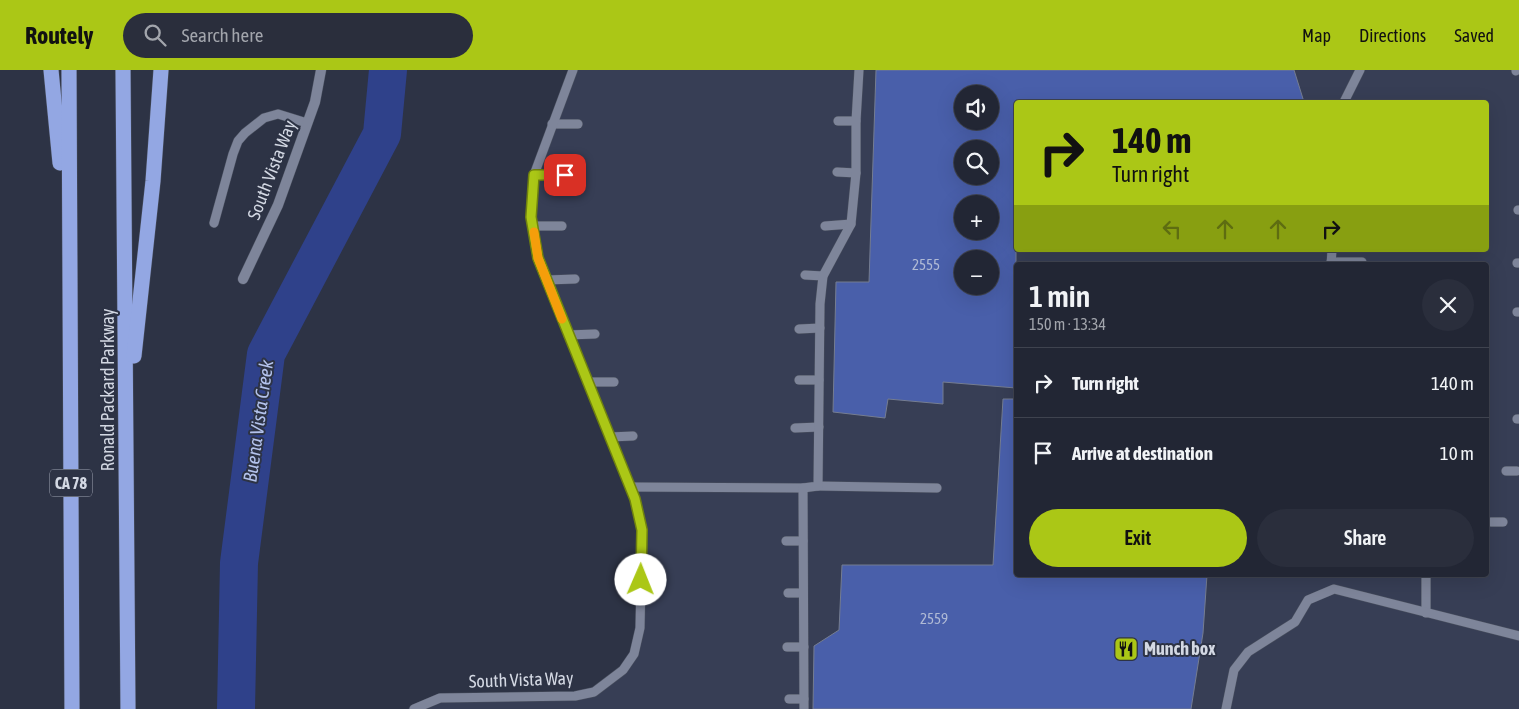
<!DOCTYPE html>
<meta charset="utf-8">
<style>
body{margin:0;font-family:"Asap Condensed",sans-serif;background:#2a2e3c;color:#f1f3f6;height:100vh;display:flex;flex-direction:column;font-size:19px;white-space:nowrap}
*{box-sizing:border-box;margin:0}
p{font-size:16px;color:#a2a5ac}
.icon{flex:none;width:28px;height:28px;fill:none;stroke:currentColor;stroke-width:2;stroke-linecap:round;stroke-linejoin:round}
.map{position:relative;flex:1;overflow:hidden}
.drawer{position:absolute;left:1014px;top:192px;width:475px;height:315px;display:flex;flex-direction:column;background:#222634;border-radius:5px;box-shadow:0 5px 20px #0002,0 0 0 1px #3f434f}
.drawer>*{flex:none}
.guide{position:absolute;left:1014px;top:30px;width:475px;height:152px;border-radius:5px;box-shadow:0 5px 20px #0002,0 0 0 1px #3f434f;background:#abc716;color:#111;overflow:hidden}
.tools{position:absolute;left:954px;top:15px;display:grid;gap:10px}
.tools a{display:grid;place-items:center;width:45px;height:45px;border-radius:50%;background:#222634;box-shadow:0 5px 20px #0002,0 0 0 1px #3f434f;font-size:25px}
.pin{position:absolute;display:grid;place-items:center;width:42px;height:42px;color:#fff;margin:-21px;border-radius:10px;box-shadow:0 2px 8px #0006}
.me{position:absolute;width:55px;margin:-28px;rotate:1deg;stroke-linejoin:round;filter:drop-shadow(0 0 4px #0008)}
.turn{display:flex;align-items:center;gap:18px;height:105px;padding:0 15px;font-size:22px}
.turn .icon{width:65px;height:65px;stroke-width:2.5}
.turn b{display:block;font-size:35px;line-height:42px}
.lanes{display:flex;align-items:center;height:48px;padding:0 15px;background:#0003;justify-content:center;gap:25px;direction:ltr}
.lanes .off{opacity:.35}
.round{display:grid;place-items:center;flex:none;width:52px;height:52px;border-radius:26px;background:#2a2e3c}
.overview{display:flex;align-items:center;justify-content:space-between;height:85px;padding:0 15px}
h1{font-size:30px;font-weight:600;line-height:38px}
.button{display:flex;gap:10px;margin-top:auto;padding:10px 15px}
.button a{flex:1;height:58px;border-radius:30px;background:#abc716;color:#111;font-size:20px;font-weight:600;line-height:58px;text-align:center}
.button a+a{background:#2a2e3c;color:#f1f3f6}
ul{padding:0;list-style:none}
li{display:flex;align-items:center;gap:15px;height:70px;padding:0 15px;border-top:1px solid #3f434f}
li div{flex:1}
li b{display:block;font-size:19px}
li em{font-style:normal}
header{display:flex;align-items:center;gap:30px;box-sizing:border-box;height:70px;padding:0 25px;background:#abc716;color:#111}
header strong{font-size:24px}
nav{display:flex;gap:28px;margin-inline-start:auto;font-size:18px}
.search{width:350px;height:45px;background:#2a2e3c;display:flex;align-items:center;gap:12px;box-sizing:border-box;padding:0 18px;border-radius:28px;color:#a2a5ac;font-size:19px}
.map>svg:first-child{display:block}
.built{fill:#373e55;fill-rule:evenodd}
.lines{fill:none;stroke-linecap:round;stroke-linejoin:round}
.river{stroke:#2f418a;stroke-width:38}
.building{fill:#495faa;stroke:#757d91;fill-rule:evenodd}
.lane-casing{stroke:#4a505f;stroke-width:10}
.street-casing{stroke:#4a505f;stroke-width:11}
.highway-casing{stroke:#4a505f;stroke-width:16}
.lane{stroke:#7e859a;stroke-width:9}
.street{stroke:#7e859a;stroke-width:10}
.highway{stroke:#93a7e3;stroke-width:15}
.route-casing{stroke:#6f810e;stroke-width:12}
.route{stroke:#abc716;stroke-width:9}
.slow{stroke:#f59e0b;stroke-width:9}
.labels{text-anchor:middle;stroke-width:4;stroke-linejoin:round;paint-order:stroke}
.number-label{font-size:15px;fill:#b0bad5}
.shield{fill:#2d3345;stroke:#a1a6b4;stroke-width:1}
.shield-label{font-size:16px;font-weight:bold;fill:#d3d8e3}
.street-label{font-size:18px;fill:#d3d8e3;stroke:#2d3345}
.poi-label{font-size:18px;font-weight:bold;fill:#d3d8e3;stroke:#2d3345;text-anchor:start}
.water-label{font-size:19px;font-style:italic;fill:#b3c2ec;stroke:#2d3345}
</style>
<header>
<strong>Routely</strong>
<div class="search"><svg class="icon" aria-label="search" viewBox="0 0 24 24"><circle cx="10" cy="10" r="6"/><path d="M15 15l6 6"/></svg>Search here</div>
<nav><a>Map</a><a>Directions</a><a>Saved</a></nav>
</header>
<div class="map">
<svg width="1519" height="639" viewBox="0 0 1519 639">
<rect width="100%" height="100%" fill="#2d3345"/>
<path class="built" d="M571,0h948v639h-1112l15,-7 153,-5 38,-17 22,-30 4,-136 -101,-252 -6,-65zM962,24h28v27h-28zM1016,32h470v148h-470zM962,79h28v27h-28zM962,134h28v27h-28zM962,189h28v27h-28zM1016,195h470v310h-470z"/>
<g class="lines">
<polyline class="river" points="236,639 239,493 266,284 382,64 388,0"/>
</g>
<g class="building">
<path d="M876,0h418l10,32h-288v286l-73,-6v22l-55,-5 -3,19 -52,-6 3,-130h33zM962,24h28v27h-28zM962,79h28v27h-28zM962,134h28v27h-28zM962,189h28v27h-28z"/>
<polygon points="1003,329 1016,329 1016,505 1207,505 1203,563 1191,639 813,639 814,576 839,560 842,495 993,495"/>
</g>
<g class="lines">
<g class="lane-casing">
<g id="lane">
<polyline points="1516,1 1517,0"/>
<polyline points="1344,32 1360,0"/>
<polyline points="838,51 856,51"/>
<polyline points="552,54 578,54"/>
<polyline points="837,102 856,103"/>
<polyline points="534,105 565,105"/>
<polyline points="1518,140 1519,140"/>
<polyline points="214,153 233,84 238,71 245,63 264,48 278,44 307,53"/>
<polyline points="533,156 562,156"/>
<polyline points="825,156 851,154"/>
<polyline points="1331,192 1362,192"/>
<polyline points="1517,193 1519,193"/>
<polyline points="1331,195 1332,180"/>
<polyline points="805,205 823,206"/>
<polyline points="547,210 575,209"/>
<polyline points="1517,242 1519,242"/>
<polyline points="799,259 820,258"/>
<polyline points="568,265 595,264"/>
<polyline points="799,310 819,310"/>
<polyline points="587,312 614,312"/>
<polyline points="1517,349 1519,349"/>
<polyline points="795,358 819,357"/>
<polyline points="610,367 633,366"/>
<polyline points="1506,401 1517,401"/>
<polyline points="818,416 937,418"/>
<polyline points="630,417 803,418"/>
<polyline points="1491,452 1503,452"/>
<polyline points="786,471 803,471"/>
<polyline points="1426,505 1426,543"/>
<polyline points="788,523 803,523"/>
<polyline points="787,577 804,577"/>
<polyline points="789,629 804,629"/>
<polyline points="414,639 440,628 575,626 594,622 623,600 634,584 640,558 642,460 635,429 538,188 531,147 534,105 573,0"/>
<polyline points="804,639 803,418 818,416 820,234 823,206 851,154 856,103 856,51 859,0"/>
<polyline points="1226,639 1234,600 1248,582 1295,552 1308,530 1334,519 1519,566"/>
</g>
</g>
<g class="street-casing">
<polyline id="street" points="243,209 278,135 315,32 321,0"/>
</g>
<g class="highway-casing">
<g id="highway">
<polyline points="51,0 60,93"/>
<polyline points="69,0 72,639"/>
<polyline points="123,0 128,639"/>
<polyline points="134,286 153,111 161,0"/>
</g>
</g>
<use href="#lane" class="lane"/>
<use href="#street" class="street"/>
<use href="#highway" class="highway"/>
</g>
<g class="lines">
<g class="route-casing">
<polyline id="route" points="565,105 534,105 531,147 538,188 635,429 642,460 641,510"/>
</g>
<use href="#route" class="route"/>
<polyline class="slow" points="534,162 538,188 562,249"/>
</g>
<defs>
<g id="restaurant-square" transform="scale(1.25)"><rect x="-9" y="-9" width="18" height="18" rx="4" fill="#abc716" stroke="#2d3345"/><path d="M-5-6h1v4h1v-4h1v4h1v-4h1v5L-1.5 .5V6h-2V.5L-5-1ZM5-6V6H3V1.5H1.5Q1.5-4 5-6Z" fill="#111"/></g>
</defs>
<g fill-rule="evenodd">
<use href="#restaurant-square" x="1126" y="579"/>
</g>
<g class="labels">
<g class="number-label">
<text x="926" y="200">2555</text>
<text x="934" y="554">2559</text>
</g>
<rect class="shield" x="50" y="399.5" width="42" height="27" rx="4"/>
<g class="shield-label">
<text x="71" y="419">CA 78</text>
</g>
<g class="street-label">
<text transform="translate(272 100) rotate(-69)" y="6">South Vista Way</text>
<text transform="translate(108 320) rotate(-90)" y="6">Ronald Packard Parkway</text>
<text transform="translate(521 610) rotate(-2)" y="6">South Vista Way</text>
</g>
<g class="poi-label">
<text x="1144" y="585">Munch box</text>
</g>
<g class="water-label">
<text transform="translate(258 351) rotate(-82)" y="7">Buena Vista Creek</text>
</g>
</g>
</svg>
<div class="tools">
<a><svg class="icon" aria-label="sound" viewBox="0 0 24 24"><path d="M4 9h4l5-4v14l-5-4H4zM17 9q2 3 0 6"/></svg></a>
<a><svg class="icon" aria-label="search" viewBox="0 0 24 24"><circle cx="10" cy="10" r="6"/><path d="M15 15l6 6"/></svg></a>
<a>+</a>
<a>−</a>
</div>
<div class="pin" style="left:565px;top:105px;background:#d93025"><svg class="icon" aria-label="arrive" viewBox="0 0 24 24"><path d="M6 21V4h12l-3 4 3 4H6"/></svg></div>
<svg class="me" style="left:641px;top:510px" viewBox="-20 -20 40 40"><circle r="19" fill="#fff"/><path d="M0-13L10 11 0 6-10 11z" fill="#abc716"/></svg>
<div class="guide">
<div class="turn"><svg class="icon" aria-label="right" viewBox="0 0 24 24"><path d="M7 20v-9h11M14 6l5 5-5 5"/></svg><div><b>140 m</b>Turn right</div></div>
<div class="lanes"><svg class="icon off" aria-label="left" viewBox="0 0 24 24"><path d="M17 20v-9H6M10 6l-5 5 5 5"/></svg><svg class="icon off" aria-label="ahead" viewBox="0 0 24 24"><path d="M12 20V5M6 11l6-6 6 6"/></svg><svg class="icon off" aria-label="ahead" viewBox="0 0 24 24"><path d="M12 20V5M6 11l6-6 6 6"/></svg><svg class="icon" aria-label="right" viewBox="0 0 24 24"><path d="M7 20v-9h11M14 6l5 5-5 5"/></svg></div>
</div>
<section class="drawer">
<div class="overview"><div><h1>1 min</h1><p>150 m · 13:34</p></div><a class="round"><svg class="icon" aria-label="close" viewBox="0 0 24 24"><path d="M6 6l12 12M18 6L6 18"/></svg></a></div>
<ul>
<li><svg class="icon" aria-label="right" viewBox="0 0 24 24"><path d="M7 20v-9h11M14 6l5 5-5 5"/></svg><div><b>Turn right</b></div><em>140 m</em></li>
<li><svg class="icon" aria-label="arrive" viewBox="0 0 24 24"><path d="M6 21V4h12l-3 4 3 4H6"/></svg><div><b>Arrive at destination</b></div><em>10 m</em></li>
</ul>
<div class="button"><a>Exit</a><a>Share</a></div>
</section>
</div>
